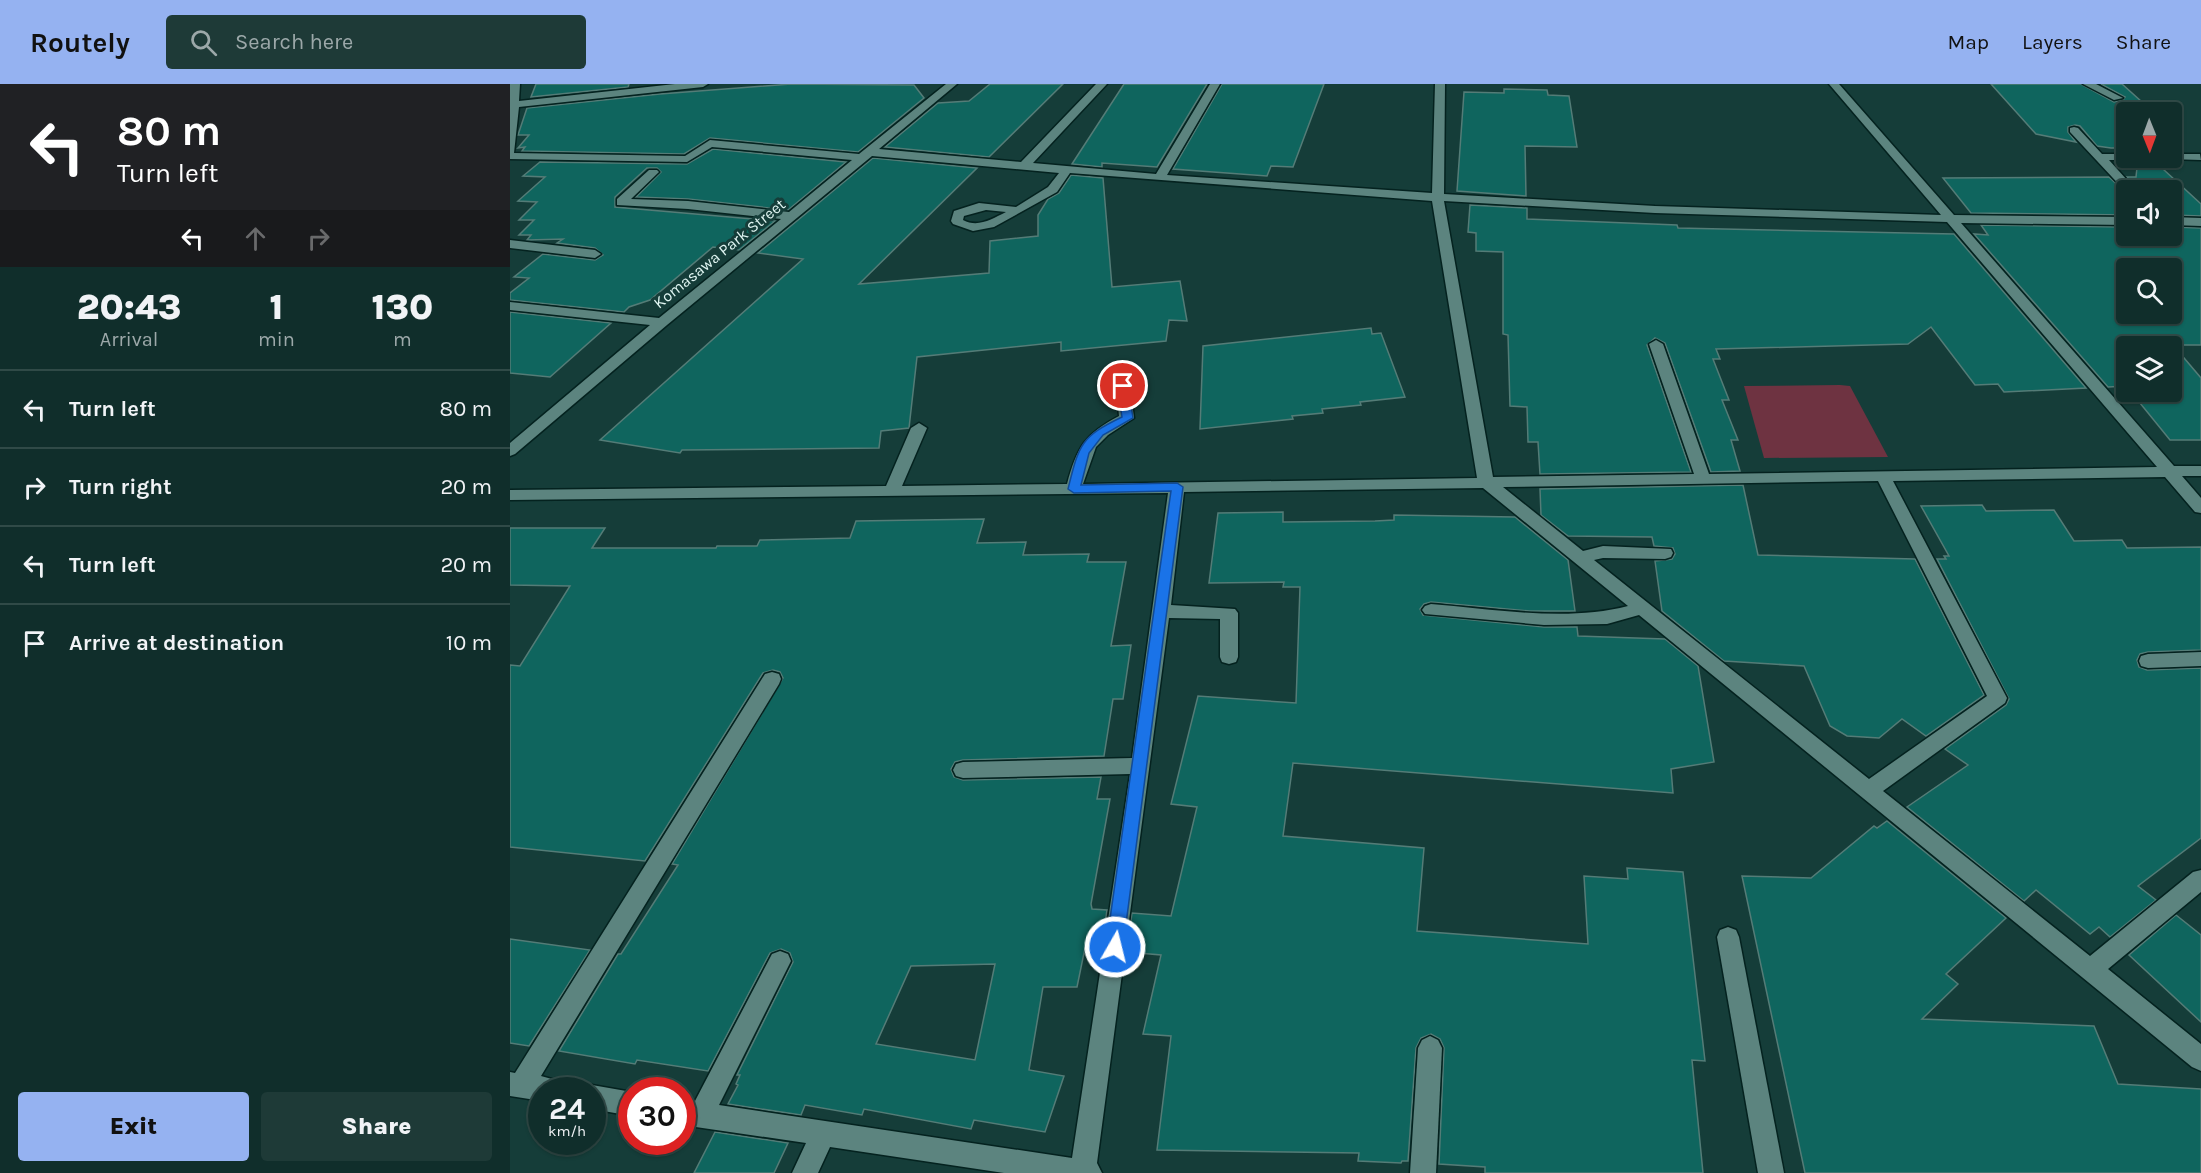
<!DOCTYPE html>
<style>
body{margin:0;font-family:Karla,sans-serif;background:#1e3a37;color:#f1f3f6;height:100vh;display:flex;flex-direction:column;font-size:22px;white-space:nowrap}
*{box-sizing:border-box;margin:0}
p{font-size:20px;color:#9ca8a9}
.icon{flex:none;width:33px;height:33px;fill:none;stroke:currentColor;stroke-width:2;stroke-linecap:round;stroke-linejoin:round}
.map{position:relative;flex:1;overflow:hidden}
.sheet{display:flex;flex-direction:column;background:#102e2b;width:510px}
.sheet>*{flex:none}
.guide{background:#202124;color:#fff;overflow:hidden}
.needle{width:39px;rotate:179deg}
.controls{position:absolute;left:1606px;top:18px;display:grid;gap:12px}
.controls a{display:grid;place-items:center;width:66px;height:66px;border-radius:6px;background:#102e2b;box-shadow:0 2px 4px #0004,0 0 0 2px #304a47;font-size:30px}
.speed{position:absolute;left:18px;top:993px;display:flex;gap:12px;font-size:30px;font-weight:700;text-align:center}
.speed>*{display:grid;place-content:center;width:78px;height:78px;border-radius:50%;background:#102e2b;box-shadow:0 2px 4px #0004,0 0 0 2px #304a47;line-height:1}
.speed small{font-size:15px;font-weight:400}
.speed .limit{border:9px solid #d22;background:#fff;color:#111}
.pin{position:absolute;display:grid;place-items:center;width:51px;height:51px;color:#fff;margin:-26px;border:3px solid #fff;border-radius:50%;box-shadow:0 2px 6px #0007}
.me{position:absolute;width:66px;margin:-33px;rotate:8deg;stroke-linejoin:round;filter:drop-shadow(0 0 4px #0008)}
.turn{display:flex;align-items:center;gap:21px;height:126px;padding:0 18px;font-size:27px}
.turn .icon{width:78px;height:78px;stroke-width:2.5}
.turn b{display:block;font-size:42px;line-height:51px}
.lanes{display:flex;align-items:center;height:57px;padding:0 18px;background:#0003;justify-content:center;gap:30px;direction:ltr}
.lanes .off{opacity:.35}
.eta{display:flex;justify-content:space-evenly;align-items:center;height:102px;text-align:center}
.eta b{font-size:36px;font-weight:800;line-height:42px}
.cta{display:flex;gap:12px;margin-top:auto;padding:12px 18px}
.cta a{flex:1;height:69px;border-radius:6px;background:#95b2f1;color:#111;font-size:24px;font-weight:800;line-height:69px;text-align:center}
.cta a+a{background:#1e3a37;color:#f1f3f6}
ul{padding:0;list-style:none}
li{display:flex;align-items:center;gap:18px;height:78px;padding:0 18px;border-top:2px solid #304a47}
li div{flex:1}
li b{display:block;font-size:22px}
li em{font-style:normal}
header{display:flex;align-items:center;gap:36px;box-sizing:border-box;height:84px;padding:0 30px;background:#95b2f1;color:#111}
header strong{font-size:28px}
nav{display:flex;gap:33px;margin-inline-start:auto;font-size:21px}
.search{width:420px;height:54px;background:#1e3a37;display:flex;align-items:center;gap:15px;box-sizing:border-box;padding:0 21px;border-radius:6px;color:#9ca8a9;font-size:22px}
main{display:flex;flex:1;min-height:0}
.map>svg:first-child{display:block}
.green{fill:#6e3341}
.building{fill:#0f655e;stroke:#547c77;stroke-width:1.5;fill-rule:evenodd}
.lines{fill:none;stroke-linecap:round;stroke-linejoin:round}
.minor-casing{stroke:#04221f;stroke-width:3}
.minor{fill:#5c847f;fill-rule:evenodd}
.route{fill:#1a73e8;stroke:#114b97;stroke-width:1.5}
.labels{text-anchor:middle;stroke-width:6;stroke-linejoin:round;paint-order:stroke}
.far-street-label{font-size:16px;fill:#e0f5f2;stroke:#153d39}
</style>
<header>
<strong>Routely</strong>
<div class="search"><svg class="icon" aria-label="search" viewBox="0 0 24 24"><circle cx="10" cy="10" r="6"/><path d="M15 15l6 6"/></svg>Search here</div>
<nav><a>Map</a><a>Layers</a><a>Share</a></nav>
</header>
<main>
<section class="sheet">
<div class="guide">
<div class="turn"><svg class="icon" aria-label="left" viewBox="0 0 24 24"><path d="M17 20v-9H6M10 6l-5 5 5 5"/></svg><div><b>80 m</b>Turn left</div></div>
<div class="lanes"><svg class="icon" aria-label="left" viewBox="0 0 24 24"><path d="M17 20v-9H6M10 6l-5 5 5 5"/></svg><svg class="icon off" aria-label="ahead" viewBox="0 0 24 24"><path d="M12 20V5M6 11l6-6 6 6"/></svg><svg class="icon off" aria-label="right" viewBox="0 0 24 24"><path d="M7 20v-9h11M14 6l5 5-5 5"/></svg></div>
</div>
<div class="eta">
<div><b>20:43</b><p>Arrival</p></div>
<div><b>1</b><p>min</p></div>
<div><b>130</b><p>m</p></div>
</div>
<ul>
<li><svg class="icon" aria-label="left" viewBox="0 0 24 24"><path d="M17 20v-9H6M10 6l-5 5 5 5"/></svg><div><b>Turn left</b></div><em>80 m</em></li>
<li><svg class="icon" aria-label="right" viewBox="0 0 24 24"><path d="M7 20v-9h11M14 6l5 5-5 5"/></svg><div><b>Turn right</b></div><em>20 m</em></li>
<li><svg class="icon" aria-label="left" viewBox="0 0 24 24"><path d="M17 20v-9H6M10 6l-5 5 5 5"/></svg><div><b>Turn left</b></div><em>20 m</em></li>
<li><svg class="icon" aria-label="arrive" viewBox="0 0 24 24"><path d="M6 21V4h12l-3 4 3 4H6"/></svg><div><b>Arrive at destination</b></div><em>10 m</em></li>
</ul>
<div class="cta"><a>Exit</a><a>Share</a></div>
</section>
<div class="map">
<svg width="1691" height="1089" viewBox="0 0 1691 1089">
<rect width="100%" height="100%" fill="#153d39"/>
<polygon class="green" points="1330,301 1340,302 1378,373 1254,374 1234,302"/>
<g class="building">
<polygon points="26,0 119,0 118,3 21,13"/>
<polygon points="281,0 404,1 414,14 348,68 200,54 174,70 12,67 15,63 8,64 19,51 8,51 17,24 150,10"/>
<polygon points="480,0 553,0 479,73 375,63 428,19 459,17"/>
<polygon points="614,0 697,0 647,83 592,79 592,83 562,80"/>
<polygon points="712,0 814,0 783,83 761,82 757,92 663,85"/>
<polygon points="1481,0 1571,0 1604,18 1613,16 1615,13 1591,0 1612,0 1643,28 1617,28 1617,64 1601,64 1587,62 1570,42 1565,41 1558,43 1558,48 1566,58 1526,50"/>
<polygon points="994,5 1037,6 1038,11 1059,12 1067,63 1015,62 1016,112 947,107 954,8 994,9"/>
<polygon points="203,65 336,78 278,126 178,115 126,113 151,88 147,84 137,84 105,113 105,123 265,137 229,166 203,163 140,216 119,223 114,228 0,216 0,209 19,194 4,193 33,170 85,176 93,171 85,164 47,159 53,155 17,156 21,151 9,151 24,136 9,136 27,118 8,117 35,93 13,92 30,78 177,80"/>
<polygon points="363,74 467,84 349,200 479,189 480,157 528,152 528,131 538,115 549,109 561,91 593,94 602,203 670,197 677,237 659,236 656,257 551,267 551,258 407,273 399,344 371,347 369,364 172,366 170,369 90,356 293,175 248,169"/>
<polygon points="1628,74 1641,74 1691,120 1691,132 1662,131 1662,106 1628,106 1617,93 1626,93"/>
<polygon points="1599,93 1617,110 1617,131 1461,129 1433,94"/>
<polygon points="960,121 1017,124 1017,135 1167,141 1168,144 1444,150 1576,304 1494,308 1488,300 1465,301 1421,243 1398,260 1206,265 1210,275 1203,275 1219,316 1212,316 1228,356 1221,356 1230,387 1201,388 1155,259 1145,254 1137,261 1181,388 1030,390 1028,358 1018,358 1017,323 1000,322 998,251 993,250 993,168 966,167 966,149 958,148"/>
<path d="M1471,141l146,2v9h45v-9l29,1v117h-28l28,33v62h-31l-39,-48h41v-46h-45v40l-19,1 -134,-153 14,1zM1617,184h45v46h-45z"/>
<polygon points="0,228 101,239 40,293 0,289"/>
<polygon points="861,244 862,250 871,249 895,313 850,318 851,321 812,325 813,329 782,332 783,335 690,345 693,262"/>
<polygon points="1233,401 1248,471 1405,475 1474,611 1416,652 1392,635 1369,654 1337,652 1320,642 1294,582 1214,577 1152,527 1145,477 1162,475 1165,470 1163,464 1144,462 1142,453 1058,452 1031,431 1030,405"/>
<polygon points="1472,421 1476,427 1544,426 1564,457 1612,456 1617,464 1691,463 1691,566 1638,568 1630,570 1627,576 1629,583 1637,586 1691,584 1691,754 1628,802 1646,816 1600,853 1589,843 1580,850 1526,806 1514,817 1397,723 1458,681 1435,665 1496,621 1499,615 1427,475 1436,475 1434,472 1439,472 1411,422"/>
<polygon points="773,428 773,438 865,437 884,436 884,431 1005,433 1058,476 1065,527 1020,527 921,518 914,520 910,525 913,531 1034,543 1067,543 1068,552 1155,555 1188,582 1204,678 1161,685 1163,709 783,679 773,752 914,764 907,847 1078,860 1074,792 1118,795 1117,784 1173,788 1195,977 1182,976 1193,1089 975,1089 975,1083 929,1080 934,964 930,955 921,950 911,954 906,964 898,1077 892,1077 891,1079 848,1077 849,1069 647,1066 661,952 633,950 651,871 617,868 622,829 661,832 687,723 661,720 688,612 786,619 790,503 773,503 774,498 699,499 708,429"/>
<path d="M474,435l-7,24 49,-1 -3,13 66,-1 -2,8h39l-15,84 20,-1 -8,54h-10l-9,57 -141,4 -8,2 -4,7 3,8 9,3 138,-3 -4,22h13l-19,105 1,5 15,1 -6,40 -16,-2 -8,39h-34l-14,83 35,6 -19,56 -71,-12 -3,9 -107,-20 -2,6 -57,-10 -4,10 -73,-11 10,-19 -2,-1 4,-9h-3l56,-113 -3,-9 -9,-4 -11,4 -62,118 -71,-11 -2,4 -76,-13 59,-97h3l57,-89 -6,-1 111,-186 -3,-6 -7,-2 -10,3 -118,188 -135,-14v-182l10,1 50,-80 -60,-1v-57h95l-13,20h124l1,-2h40l3,-6 90,-2 6,-17zM485,880l-20,96 -99,-16 35,-78z"/>
<polygon points="1377,737 1496,834 1436,890 1448,900 1412,935 1584,942 1608,1000 1691,1005 1691,1089 1295,1089 1232,792 1301,794 1364,742 1367,744"/>
<polygon points="1666,831 1691,851 1691,938 1619,871"/>
<polygon points="0,855 80,866 19,962 0,959"/>
<polygon points="205,1048 278,1059 264,1089 184,1089"/>
</g>
<g class="lines">
<g class="minor-casing">
<g id="minor">
<path d="M0,0h10l-1,17 156,-17h33l-5,3 -184,20 -5,46 171,3 25,-16 149,14 87,-70h11l-78,65 142,13 75,-78h11l-74,79 123,11 54,-90h10l-53,91 265,18 3,-109h10l-1,110 211,12 286,9 -112,-131h10l115,131 173,2v8l-166,-2 213,243h27v10h-19l19,22v15l-6,-1 -30,-35 -272,4 114,217 -2,5 -122,88 207,165 103,-84 8,-2v22l-93,77 93,75v27l-9,-4 -553,-452 -32,9 -63,1 -119,-11 -3,-4 3,-4 6,-2c62,5 137,18 197,2l-145,-118 -299,4 -13,113 64,4 3,4v44l-2,5 -7,2 -7,-2 -2,-5v-38l-51,-1 -72,545 5,10h-98l-174,-26 -12,26h-26l14,-30 -124,-18v-25l13,1 77,-147 8,-3 8,3 3,7 -72,144 353,53 58,-384 -167,4 -7,-2 -3,-6 3,-6 7,-2 169,-4 36,-265 -658,7v-10l376,-4 25,-58 8,-5 8,5 -25,58 165,-2c10,-37 18,-50 52,-68l-3,-30 7,-4 7,4 4,32 -26,17 -12,12 -13,37 394,-6 -45,-277 -362,-28 -13,19 -63,35 -21,4 -20,-7 -2,-3 3,-10 25,-8 37,4 32,-20 11,-14 -187,-17 -205,169 -152,129 -5,2v-13l140,-118 -140,-15v-8l149,16 122,-99 -93,-10 -71,-4v-6l32,-29h8l2,2 -28,27 57,2 101,11 63,-52 -140,-13 -25,15 -177,-3zM934,117l211,12 292,9 210,245 -448,7 -46,-130 -7,-4 -7,4 45,130 -201,3zM476,126l20,2c-14,7 -28,16 -43,8l1,-4zM1368,397l109,215 -118,83 -275,-219 9,-2 62,1 6,-2 2,-4 -2,-4 -68,-3 -20,5 -80,-64z"/>
<polygon points="1573,0 1586,0 1613,14 1604,16"/>
<polygon points="1564,43 1568,44 1592,70 1617,70 1617,74 1622,74 1617,76 1599,76 1626,106 1616,108 1560,48 1560,44"/>
<polygon points="1662,70 1690,70 1691,76 1658,75 1657,74 1662,74"/>
<polygon points="1662,133 1691,134 1691,142 1662,141"/>
<polygon points="0,156 85,166 91,170 85,174 0,164"/>
<polygon points="1691,568 1691,582 1638,584 1631,582 1629,577 1631,572 1638,570"/>
<polygon points="262,588 269,590 271,595 269,600 31,992 49,997 52,1006 32,1006 32,1017 0,1012 0,988 5,989 255,590"/>
<polygon points="1218,843 1226,846 1229,853 1274,1089 1248,1089 1207,853 1210,846"/>
<polygon points="920,952 928,956 932,964 926,1089 900,1089 908,964 912,956"/>
<polygon points="82,1001 122,1008 122,1032 82,1025 82,1006 72,1006"/>
</g>
</g>
<use href="#minor" class="minor"/>
</g>
<path class="route" d="M613,298l5,4 5,32 -30,17 -14,18 -8,32 96,-2 6,4 -60,460 -2,5 -6,3 -6,-3 -3,-5 65,-456 -97,2 -6,-4c11,-44 12,-52 54,-72l-5,-31z"/>
<g class="labels">
<g class="far-street-label">
<text transform="translate(209 169) rotate(-39)" y="6">Komasawa Park Street</text>
</g>
</g>
</svg>
<div class="controls">
<a><svg class="needle" viewBox="-14 -14 28 28"><path d="M0-13l5 13h-10z" fill="#e53935"/><path d="M0 13l5-13h-10z" fill="#9ca8a9"/></svg></a>
<a><svg class="icon" aria-label="sound" viewBox="0 0 24 24"><path d="M4 9h4l5-4v14l-5-4H4zM17 9q2 3 0 6"/></svg></a>
<a><svg class="icon" aria-label="search" viewBox="0 0 24 24"><circle cx="10" cy="10" r="6"/><path d="M15 15l6 6"/></svg></a>
<a><svg class="icon" aria-label="layers" viewBox="0 0 24 24"><path d="M12 4l9 5-9 5-9-5zM3 14l9 5 9-5"/></svg></a>
</div>
<div class="speed"><div>24<small>km/h</small></div><div class="limit">30</div></div>
<div class="pin" style="left:613px;top:302px;background:#d93025"><svg class="icon" aria-label="arrive" viewBox="0 0 24 24"><path d="M6 21V4h12l-3 4 3 4H6"/></svg></div>
<svg class="me" style="left:605px;top:863px" viewBox="-20 -20 40 40"><circle r="17" fill="#1a73e8" stroke="#fff" stroke-width="3"/><path d="M0-11L8 9 0 5-8 9z" fill="#fff"/></svg>
</div>
</main>
